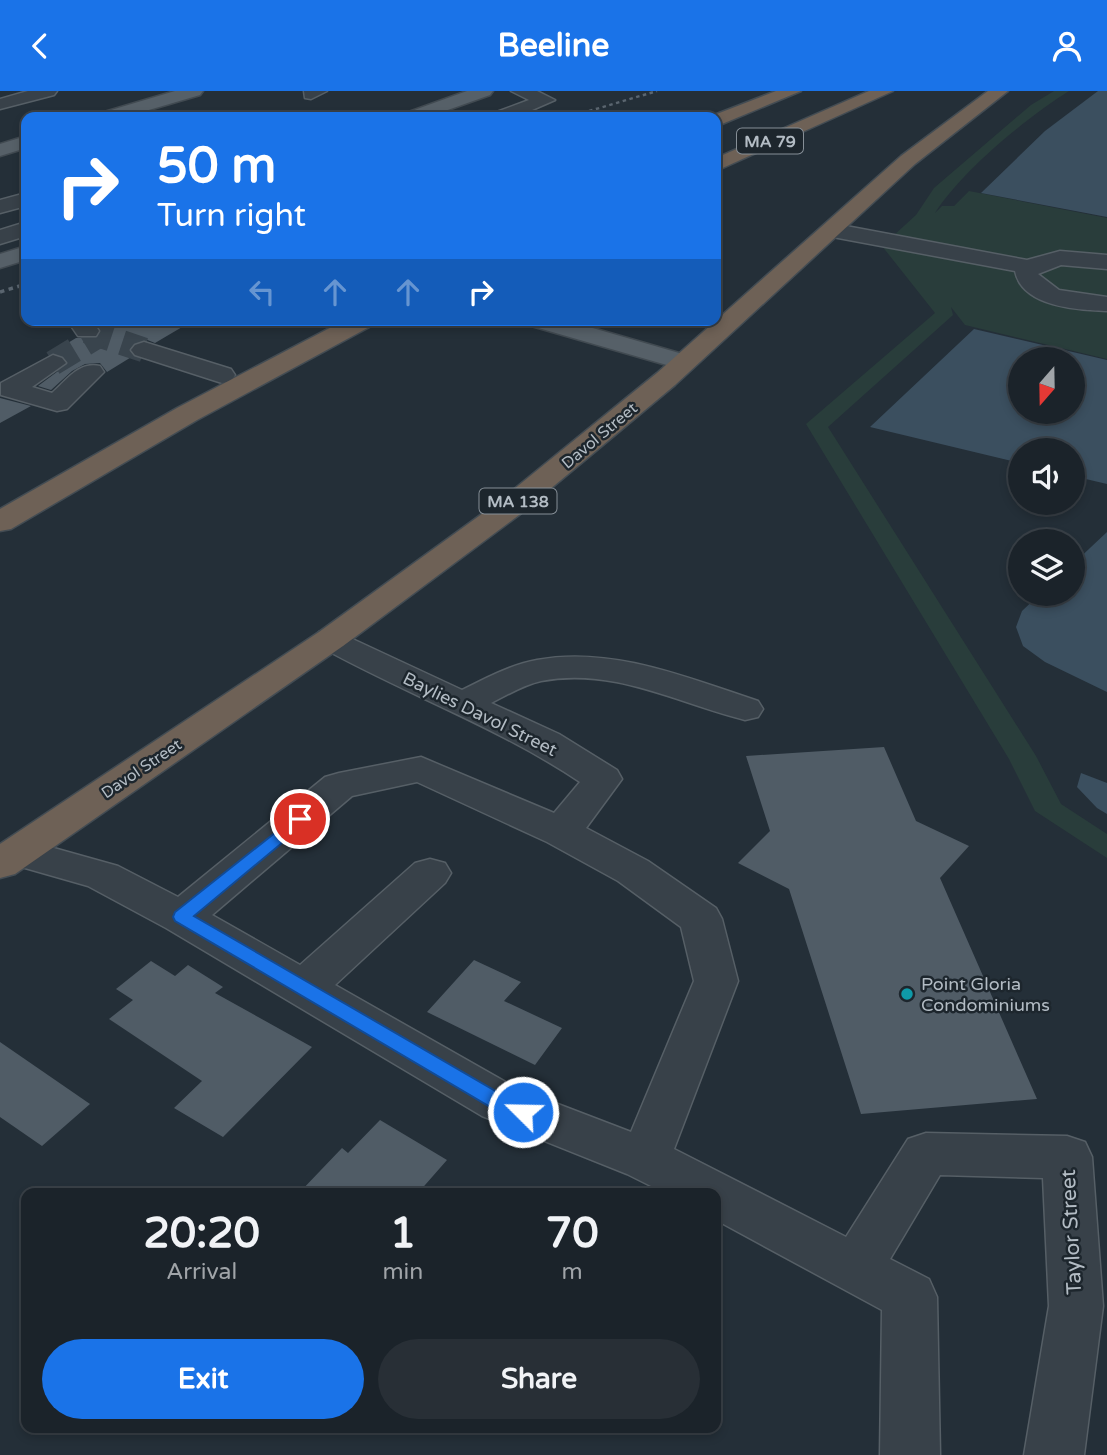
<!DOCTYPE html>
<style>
body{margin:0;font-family:"Varela Round",sans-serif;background:#282f36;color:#f1f3f6;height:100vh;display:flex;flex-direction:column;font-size:26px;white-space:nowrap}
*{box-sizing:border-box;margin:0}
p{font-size:23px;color:#a0a4a8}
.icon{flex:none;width:38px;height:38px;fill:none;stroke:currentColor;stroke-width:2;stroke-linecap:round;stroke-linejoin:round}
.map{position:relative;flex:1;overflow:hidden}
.side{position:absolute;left:21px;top:1097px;width:700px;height:245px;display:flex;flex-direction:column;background:#1b232a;border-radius:14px;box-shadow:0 4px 10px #0003,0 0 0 2px #394047}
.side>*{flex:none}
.banner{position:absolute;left:21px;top:21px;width:700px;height:214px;border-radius:14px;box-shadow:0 4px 10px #0003,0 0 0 2px #394047;background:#1a73e8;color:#fff;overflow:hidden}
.needle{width:46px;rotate:200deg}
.buttons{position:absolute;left:1008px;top:256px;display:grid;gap:14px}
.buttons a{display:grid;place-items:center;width:77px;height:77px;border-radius:50%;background:#1b232a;box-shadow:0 4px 10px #0003,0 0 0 2px #394047;font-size:35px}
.pin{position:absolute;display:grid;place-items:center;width:60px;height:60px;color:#fff;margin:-30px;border:4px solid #fff;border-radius:50%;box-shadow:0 2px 7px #0007}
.me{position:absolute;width:77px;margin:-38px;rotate:293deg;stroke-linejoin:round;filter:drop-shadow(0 0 5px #0008)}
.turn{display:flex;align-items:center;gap:24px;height:147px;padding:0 21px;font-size:32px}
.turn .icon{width:91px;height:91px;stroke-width:2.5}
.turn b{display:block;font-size:49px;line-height:60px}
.lanes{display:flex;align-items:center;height:66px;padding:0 21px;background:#0003;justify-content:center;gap:35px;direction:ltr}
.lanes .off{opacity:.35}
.eta{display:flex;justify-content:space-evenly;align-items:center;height:119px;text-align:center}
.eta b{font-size:42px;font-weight:800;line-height:49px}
.action{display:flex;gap:14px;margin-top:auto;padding:14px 21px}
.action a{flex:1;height:80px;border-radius:42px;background:#1a73e8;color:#fff;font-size:28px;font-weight:800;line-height:80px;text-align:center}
.action a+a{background:#282f36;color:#f1f3f6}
header{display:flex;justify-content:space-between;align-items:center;height:91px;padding:0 21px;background:#1a73e8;color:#fff;font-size:32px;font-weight:800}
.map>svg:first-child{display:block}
.green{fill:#293d3b}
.water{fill:#3b4f5f;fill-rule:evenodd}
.building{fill:#505c66}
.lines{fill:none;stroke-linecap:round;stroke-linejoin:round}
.minor-tunnel{stroke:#39444d;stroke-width:25;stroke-dasharray:25 12;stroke-linecap:butt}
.minor-casing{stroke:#565f66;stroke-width:3}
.major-casing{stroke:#414a51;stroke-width:3}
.highway-casing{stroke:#434c53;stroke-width:3}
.minor{fill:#384149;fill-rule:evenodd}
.major{fill:#566068;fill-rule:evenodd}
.highway{fill:#6e6156;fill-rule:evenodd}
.rail-far1{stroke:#5a656f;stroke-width:2.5;stroke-dasharray:3.5 3.5;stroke-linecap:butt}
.rail{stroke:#5a656f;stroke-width:3.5;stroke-dasharray:4.5 4.5;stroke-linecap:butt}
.route{fill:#1a73e8;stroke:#114b97;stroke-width:2}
.culture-dot{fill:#0f9aa8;stroke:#1d262d;stroke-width:2.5}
.labels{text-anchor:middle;stroke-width:5;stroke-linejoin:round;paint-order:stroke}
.shield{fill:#1d262d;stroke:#868f97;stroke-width:2}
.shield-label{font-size:16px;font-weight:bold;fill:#b3bcc4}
.far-street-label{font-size:16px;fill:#b3bcc4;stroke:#1d262d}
.street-label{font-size:18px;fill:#b3bcc4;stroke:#1d262d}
.poi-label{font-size:18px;fill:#b3bcc4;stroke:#1d262d;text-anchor:start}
.near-street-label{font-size:21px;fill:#b3bcc4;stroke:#1d262d}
</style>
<header><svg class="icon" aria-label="back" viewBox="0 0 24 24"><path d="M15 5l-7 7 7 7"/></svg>Beeline<svg class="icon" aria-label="person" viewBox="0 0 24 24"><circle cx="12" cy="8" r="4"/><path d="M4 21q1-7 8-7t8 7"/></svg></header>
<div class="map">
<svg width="1107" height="1364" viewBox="0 0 1107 1364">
<rect width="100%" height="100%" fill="#242f38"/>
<path class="green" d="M1054,0h15c-43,27 -107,80 -134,122l7,-7h12l15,-15 138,27v141l-142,-34 -14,-18 2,8 -125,112 208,329 25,48 46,30v24l-72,-47 -26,-52 -203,-335 129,-111 -53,-67 34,-31 18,-27 97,-83z"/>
<g class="water">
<polygon points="1098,0 1107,0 1107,126 981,102 1045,40"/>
<path d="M974,238l133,31v124l-34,-8v-26h-53v13l-150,-36zM1020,268h53v52h-53z"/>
<polygon points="1107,441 1107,601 1045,571 1023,555 1016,536 1022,520 1041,502 1073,502 1073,473"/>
<polygon points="1081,682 1107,692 1107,723 1097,717 1077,696"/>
</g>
<g class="building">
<polygon points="104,229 194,229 155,252 145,248 134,252 128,259 133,265 107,281 100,272 85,273 72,280 51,299 38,295 69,272 63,265 54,262 48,264 76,247 98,246 101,239 98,233"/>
<polygon points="0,306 0,307 31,315 0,332"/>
<polygon points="884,656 916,730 969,755 940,787 1037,1008 861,1023 789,798 738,772 770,740 746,665"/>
<polygon points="474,869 521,891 504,910 562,937 535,974 427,921"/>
<polygon points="151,870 175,885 188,874 223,896 215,902 312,956 223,1046 174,1017 202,990 109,928 133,909 116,898"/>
<polygon points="0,951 90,1013 42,1055 0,1026"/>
<polygon points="380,1029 447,1069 418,1102 299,1102 342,1057 348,1062"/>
</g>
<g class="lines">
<g class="minor-tunnel">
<polyline points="87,240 144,259"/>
<polyline points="53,272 99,244"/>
</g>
<g class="minor-casing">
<g id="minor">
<polygon points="28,0 57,0 54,4 0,18 0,8"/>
<polygon points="304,0 327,0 311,8 305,7"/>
<polygon points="511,0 537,0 555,9 516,26 491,26 494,22 529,9"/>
<polygon points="26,102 26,115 0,122 0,109"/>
<polygon points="26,131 26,145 0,153 0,139"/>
<path d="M830,132l197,37 33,-9 47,4v14l-46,-4 -23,9 21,16 48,7v14c-29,-1 -85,-4 -92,-40l-193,-36 -3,-5z"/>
<polygon points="67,229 92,229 99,240 96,245 78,245"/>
<polygon points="144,251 231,278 235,284 231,290 222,292 135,264 131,259 135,254"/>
<path d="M53,264l9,3 4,5 -34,24 20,6c15,-13 27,-32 48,-27l4,6 -37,37 -10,2 -56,-16v-12z"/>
<path d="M331,538l131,61c24,-12 48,-25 75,-30 75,-14 151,18 221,41l5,8 -5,8 -13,3c-68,-17 -132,-53 -204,-39 -18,4 -34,14 -50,22l68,31 58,36 5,9 -36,49 62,33 68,47 6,11 16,62 -64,168 172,88 62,-98 18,-6 141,3 18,6 7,15 11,149 -19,149h-60l25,-149 -6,-128 -103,-3 -50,84 39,20 8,18 3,158h-60l2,-145 -166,-90v-27h-51l-38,-19 -145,-58 -316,-188 -78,-42 -84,-24 -4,-14 4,-6 14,-4 100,28 60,31 147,-120 14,-4 82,-16 133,56 26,-31c-82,-55 -175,-88 -261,-136l-5,-7 5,-7zM417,691l130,60 71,39 63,46 13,54 -63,151 -115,-44 -181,-103 110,-102 6,-10 -6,-10 -15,-4 -15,4 -115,102 -88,-50 140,-119z"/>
</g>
</g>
<g class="major-casing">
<g id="major">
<polygon points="175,0 203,0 200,4 125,26 98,26 101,22"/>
<polygon points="467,0 493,0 490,4 428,26 403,26 406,22"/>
<polygon points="26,45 26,57 0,65 0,53"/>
<polygon points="26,155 26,169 0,177 0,163"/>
<polygon points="525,229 565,229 693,266 697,271 693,276 684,279 528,234"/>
</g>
</g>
<g class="highway-casing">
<g id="highway">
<polygon points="776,0 801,0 722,33 716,34 716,26 709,26"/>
<polygon points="869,0 893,0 716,80 716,67"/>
<polygon points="988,0 1008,0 915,73 675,294 519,424 343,555 15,783 0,787 0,753 319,541 497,412 657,282 901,65"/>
<polygon points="345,229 376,229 373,234 197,329 11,438 0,440 0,418 177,317"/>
</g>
</g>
<use href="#minor" class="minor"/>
<use href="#major" class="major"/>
<use href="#highway" class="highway"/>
<polyline class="rail-far1" points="569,26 657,0"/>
<polyline class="rail" points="0,201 26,193"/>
</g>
<polygon class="route" points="300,722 306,724 306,732 194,825 506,1006 530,1015 533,1021 530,1026 523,1029 492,1017 175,830 173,826 175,821"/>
<circle class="culture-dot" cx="907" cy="903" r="7"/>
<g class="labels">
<g class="shield">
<rect x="737" y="37.5" width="66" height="25" rx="5"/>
<rect x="479.5" y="397.5" width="77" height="25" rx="5"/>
</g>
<g class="shield-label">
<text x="770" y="56">MA 79</text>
<text x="518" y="416">MA 138</text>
</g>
<g class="far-street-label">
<text transform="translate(599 344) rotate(-40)" y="6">Davol Street</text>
<text transform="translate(141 677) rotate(-34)" y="6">Davol Street</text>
</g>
<g class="street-label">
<text transform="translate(480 623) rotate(26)" y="6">Baylies Davol Street</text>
</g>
<g class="poi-label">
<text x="921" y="899">Point Gloria<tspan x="921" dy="21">Condominiums</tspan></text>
</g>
<g class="near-street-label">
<text transform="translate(1071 1141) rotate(-93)" y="7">Taylor Street</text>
</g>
</g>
</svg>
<div class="buttons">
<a><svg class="needle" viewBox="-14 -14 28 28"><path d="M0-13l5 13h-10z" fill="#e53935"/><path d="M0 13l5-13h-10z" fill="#a0a4a8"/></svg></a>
<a><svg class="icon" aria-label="sound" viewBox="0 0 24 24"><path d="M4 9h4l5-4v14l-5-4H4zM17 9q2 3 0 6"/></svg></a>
<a><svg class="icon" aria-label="layers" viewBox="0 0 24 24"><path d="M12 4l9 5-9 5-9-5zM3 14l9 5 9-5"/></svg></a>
</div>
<div class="pin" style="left:300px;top:728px;background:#d93025"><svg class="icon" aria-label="arrive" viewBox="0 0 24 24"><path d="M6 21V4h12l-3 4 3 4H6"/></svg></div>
<svg class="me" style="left:523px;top:1021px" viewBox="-20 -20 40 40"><circle r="17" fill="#1a73e8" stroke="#fff" stroke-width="3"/><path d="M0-11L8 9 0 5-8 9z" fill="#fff"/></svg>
<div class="banner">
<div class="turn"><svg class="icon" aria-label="right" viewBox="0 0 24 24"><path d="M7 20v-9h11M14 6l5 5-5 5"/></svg><div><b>50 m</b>Turn right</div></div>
<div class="lanes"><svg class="icon off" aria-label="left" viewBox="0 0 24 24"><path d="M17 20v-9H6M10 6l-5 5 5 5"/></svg><svg class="icon off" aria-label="ahead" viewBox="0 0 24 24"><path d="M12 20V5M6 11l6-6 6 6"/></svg><svg class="icon off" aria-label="ahead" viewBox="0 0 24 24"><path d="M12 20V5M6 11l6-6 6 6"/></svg><svg class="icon" aria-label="right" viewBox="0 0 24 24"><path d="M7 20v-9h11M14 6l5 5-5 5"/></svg></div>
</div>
<section class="side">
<div class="eta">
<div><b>20:20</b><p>Arrival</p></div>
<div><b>1</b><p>min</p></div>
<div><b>70</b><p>m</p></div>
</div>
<div class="action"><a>Exit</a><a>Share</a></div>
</section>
</div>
